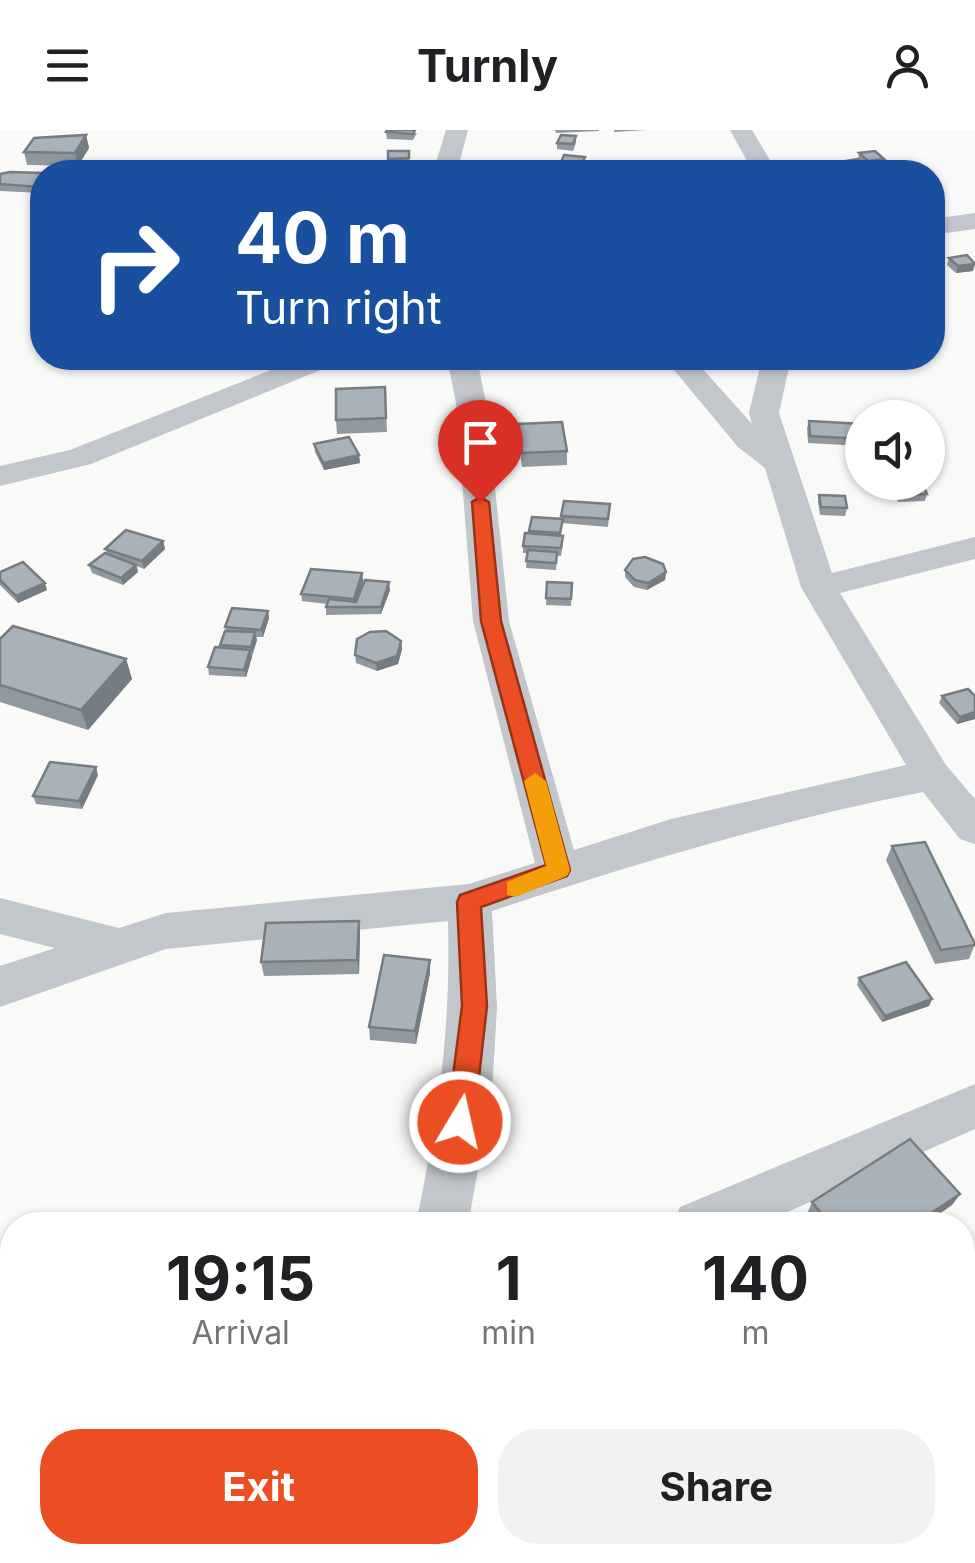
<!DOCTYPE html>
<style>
body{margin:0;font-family:Inter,sans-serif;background:#f2f2f2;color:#202124;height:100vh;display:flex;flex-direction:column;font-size:38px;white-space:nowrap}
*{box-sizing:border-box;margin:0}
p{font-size:32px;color:#757577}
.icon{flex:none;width:55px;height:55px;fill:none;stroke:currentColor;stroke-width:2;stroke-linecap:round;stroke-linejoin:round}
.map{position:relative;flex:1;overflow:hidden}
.details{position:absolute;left:0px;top:1082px;width:975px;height:352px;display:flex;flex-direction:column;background:#fff;border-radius:40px 40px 0 0;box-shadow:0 2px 8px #0004}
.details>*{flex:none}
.hud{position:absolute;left:30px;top:30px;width:915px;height:210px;border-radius:40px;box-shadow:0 2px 8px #0004;background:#1a4fa0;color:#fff;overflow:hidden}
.buttons{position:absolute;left:845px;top:270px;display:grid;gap:20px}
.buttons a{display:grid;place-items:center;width:100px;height:100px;border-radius:50%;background:#fff;box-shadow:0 2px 8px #0004;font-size:50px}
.pin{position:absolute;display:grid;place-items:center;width:85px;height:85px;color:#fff;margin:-102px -42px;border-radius:50% 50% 50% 0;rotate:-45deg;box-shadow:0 0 10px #0007}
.pin .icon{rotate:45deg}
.me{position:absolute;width:110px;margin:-55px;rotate:9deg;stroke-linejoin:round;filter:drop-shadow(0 0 8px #0008)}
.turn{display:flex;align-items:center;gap:35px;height:210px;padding:0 40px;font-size:45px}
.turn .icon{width:130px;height:130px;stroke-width:2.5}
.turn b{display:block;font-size:70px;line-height:85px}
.eta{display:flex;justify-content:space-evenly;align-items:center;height:170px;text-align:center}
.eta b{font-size:60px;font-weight:700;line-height:70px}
.cta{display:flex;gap:20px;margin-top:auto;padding:20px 40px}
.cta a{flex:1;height:115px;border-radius:40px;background:#ec4e24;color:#fff;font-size:40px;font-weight:700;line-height:115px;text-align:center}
.cta a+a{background:#f2f2f2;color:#202124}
header{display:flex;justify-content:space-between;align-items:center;height:130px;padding:0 40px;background:#fff;font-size:45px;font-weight:700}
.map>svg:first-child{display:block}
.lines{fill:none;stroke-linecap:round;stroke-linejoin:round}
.minor{fill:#c2c7cb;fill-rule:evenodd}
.wall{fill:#91999f}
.shaded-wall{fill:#767d82}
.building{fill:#a9b2b9;stroke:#767d82;stroke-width:2.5}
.route{fill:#ec4e24;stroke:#993317;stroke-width:2.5}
.slow{fill:#f59e0b}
</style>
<header><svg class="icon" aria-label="menu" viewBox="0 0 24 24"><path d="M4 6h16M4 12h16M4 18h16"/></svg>Turnly<svg class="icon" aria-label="person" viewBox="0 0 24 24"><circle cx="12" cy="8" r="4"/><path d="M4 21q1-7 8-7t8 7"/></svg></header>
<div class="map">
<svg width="975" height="1433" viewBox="0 0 975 1433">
<rect width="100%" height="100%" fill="#f9f9f7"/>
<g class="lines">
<g class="minor">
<polygon points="446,0 468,0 457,42 433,42"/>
<polygon points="730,0 752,0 777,42 753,42"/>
<polygon points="975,83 975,99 932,105 932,89"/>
<polygon points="301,228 340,228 335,234 91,334 0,356 0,336 70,320"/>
<path d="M447,228h30l9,45 23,218 65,229 97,-31 235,-54 -105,-178 -36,-119 -27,-21 -74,-89h29l59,66 -3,-11 13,-55h29l-12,55 53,160 143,-36v22l-135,34 106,172 29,34v45l-15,-5 -37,-47c-148,29 -289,72 -431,119l5,96 -5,85 -24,133h-52c22,-110 35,-191 32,-304l-282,28 -166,58v-41l55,-18 -55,-14v-36l119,30 47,-15 303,-29 66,-21 -62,-242 -17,-218z"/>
<polygon points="975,954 975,999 758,1095 673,1095 680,1077"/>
<polygon points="81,1422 148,1422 143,1433 77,1433"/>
<polygon points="734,1422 797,1422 801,1433 739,1433"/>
</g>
</g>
<g class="wall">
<polygon points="555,0 599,0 599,1 556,3"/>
<polygon points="614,0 646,0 614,2"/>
<polygon points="386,2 417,3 413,10 387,9"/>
<polygon points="86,5 89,18 78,36 27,35 24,22"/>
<polygon points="576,6 576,13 573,21 557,19 557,13"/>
<rect x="388" y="21" width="21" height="14"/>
<polygon points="859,23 884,29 882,36 868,37 867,42 842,42 838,38 839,32 858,29"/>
<polygon points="585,33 581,42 560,41 560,35"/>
<polygon points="42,43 42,61 41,63 0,61 0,44"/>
<polygon points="949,128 973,141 956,143 947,135"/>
<polygon points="385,257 387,302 337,304 336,290"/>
<polygon points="809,291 862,294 862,316 808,313 807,298"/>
<polygon points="518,294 567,321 567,335 522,337 518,308"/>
<polygon points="314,314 359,325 360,333 324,340 315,322"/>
<polygon points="892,352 922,352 927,364 925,371 898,372 891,356"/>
<polygon points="819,365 847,378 845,386 820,385 818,372"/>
<polygon points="564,371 610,374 608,397 562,393 561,406 563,413 561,426 557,426 556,440 526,438 527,423 523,423 523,416 529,403 532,387 561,389"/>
<polygon points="163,411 165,419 144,439 137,436 138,442 123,455 92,443 89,435 107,423 105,419"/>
<polygon points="625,440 666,442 665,450 647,460 634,457 625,447"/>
<polygon points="0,442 47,460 18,473 0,455"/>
<polygon points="362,443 363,451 356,472 390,460 381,484 326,485 326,477 327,474 302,471 301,464"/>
<polygon points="547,452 572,453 571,476 546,475"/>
<polygon points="268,481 269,488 263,507 256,507 257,510 246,547 209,545 208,537 221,518 220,515 226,501 225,497"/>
<polygon points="0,509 126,529 132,549 88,600 0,572"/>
<polygon points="401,511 402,519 398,534 377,541 356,533 355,525"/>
<polygon points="942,566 975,566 975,589 957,594 939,573"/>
<polygon points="98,645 82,679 36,674 33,666"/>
<polygon points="892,716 975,814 969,829 935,834 886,730"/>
<polygon points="359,791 360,804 359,844 264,846 261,832"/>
<polygon points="430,830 430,843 416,914 370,910 369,897"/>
<polygon points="859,848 932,869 929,876 882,892 857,855"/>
<polygon points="960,1064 952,1075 923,1095 816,1095 807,1084 812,1072"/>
</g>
<g class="shaded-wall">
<polygon points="86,5 89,18 78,36 75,23"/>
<polygon points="884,29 882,36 866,37 868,31"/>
<polygon points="868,38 867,42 848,42 849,40"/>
<polygon points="975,134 973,141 956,143 958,136"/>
<polygon points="359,325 360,333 324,340 323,333"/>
<polygon points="163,411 165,419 144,439 142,431"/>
<polygon points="136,435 138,442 123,455 121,448"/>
<polygon points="666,442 665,450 647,460 648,453"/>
<polygon points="362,443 363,451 355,476 354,469"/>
<polygon points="389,452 390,460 381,484 381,477"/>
<polygon points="45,453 47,460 18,473 16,466"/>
<polygon points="268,481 269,488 263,507 261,500"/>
<polygon points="255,502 257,510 252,524 251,517"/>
<polygon points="401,511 402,519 398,534 377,541 376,533"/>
<polygon points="250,520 252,527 246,547 244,540"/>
<polygon points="126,529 132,549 88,600 81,580"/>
<polygon points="975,582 975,589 957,594 960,587"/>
<polygon points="96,637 98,645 82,679 79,671"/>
<polygon points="359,791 360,804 359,844 357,830"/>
<polygon points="430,830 430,843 416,914 415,901"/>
<polygon points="932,869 929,876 882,892 885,886"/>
<polygon points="960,1064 952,1075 923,1095 913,1095"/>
</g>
<g class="building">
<polygon points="387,0 415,0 413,4 386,2"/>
<polygon points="86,5 75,23 24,22 34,8"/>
<polygon points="561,5 576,6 573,14 557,13"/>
<polygon points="388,21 409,21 409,28 388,29"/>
<polygon points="875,21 884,29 868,31 859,23"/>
<polygon points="564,25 585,27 581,37 560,35"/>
<polygon points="858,29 868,38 849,40 839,32"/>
<polygon points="831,32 840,41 817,42 810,35"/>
<polygon points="892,32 911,39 904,42 890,42 879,37"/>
<polygon points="10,42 42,43 42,53 39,57 0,54 0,44"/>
<polygon points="967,125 975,134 958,136 949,128"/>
<polygon points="385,257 386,288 336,290 336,259"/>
<polygon points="809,291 862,294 862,309 810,306"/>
<polygon points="562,292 567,321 522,323 518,294"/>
<polygon points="349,307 359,325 323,333 314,314"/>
<polygon points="895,352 922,352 927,364 900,365"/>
<polygon points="819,365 845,366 847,378 821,377"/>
<polygon points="564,371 610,374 608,389 561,386"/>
<polygon points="532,387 563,389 560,403 529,401"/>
<polygon points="126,400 163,411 142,431 105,419"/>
<polygon points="525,403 563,406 561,418 523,416"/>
<polygon points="528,420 557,422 556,433 526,431"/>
<polygon points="105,423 136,435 121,448 89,435"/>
<polygon points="645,427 663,434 666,442 648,453 635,450 625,440 633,429"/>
<polygon points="23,432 45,453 16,466 0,450 0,442"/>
<polygon points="311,439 362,443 354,469 301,464"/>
<polygon points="365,450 389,452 381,477 326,477 329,469 356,472"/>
<polygon points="547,452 572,453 571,469 546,468"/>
<polygon points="232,478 268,481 261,500 225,497"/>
<polygon points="13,496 126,529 81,580 0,555 0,509"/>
<polygon points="225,501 255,502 251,517 220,515"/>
<polygon points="386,501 401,511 397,526 376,533 355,525 357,509 370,502"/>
<polygon points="215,517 250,520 244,540 208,537"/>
<polygon points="968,559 975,566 975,582 960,587 942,566"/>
<polygon points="50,632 96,637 79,671 33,666"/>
<polygon points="925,712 975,814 975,815 941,820 892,716"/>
<polygon points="359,791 357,830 261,832 266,793"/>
<polygon points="384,825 430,830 415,901 369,897"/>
<polygon points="906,832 932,869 885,886 859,848"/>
<polygon points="910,1009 960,1064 913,1095 831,1095 812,1072"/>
<polygon points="306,1427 306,1433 259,1433"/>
</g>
<polygon class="route" points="480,367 489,372 501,491 570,740 567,746 481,777 487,876 474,992 470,1001 460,1004 451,1001 447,992 462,876 457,772 460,765 546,735 481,491 472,372"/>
<polygon class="slow" points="535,643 546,651 570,740 567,746 516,767 507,765 507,752 546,736 524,651"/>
</svg>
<div class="buttons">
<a><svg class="icon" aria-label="sound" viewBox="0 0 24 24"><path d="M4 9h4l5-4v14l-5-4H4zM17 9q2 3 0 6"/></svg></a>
</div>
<div class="pin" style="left:480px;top:372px;background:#d93025"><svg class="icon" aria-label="arrive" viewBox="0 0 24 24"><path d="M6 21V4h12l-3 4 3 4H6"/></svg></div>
<svg class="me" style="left:460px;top:992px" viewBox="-20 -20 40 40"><circle r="17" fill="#ec4e24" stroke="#fff" stroke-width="3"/><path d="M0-11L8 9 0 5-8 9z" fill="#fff"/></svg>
<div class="hud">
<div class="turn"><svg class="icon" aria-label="right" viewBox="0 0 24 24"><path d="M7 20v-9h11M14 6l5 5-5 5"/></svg><div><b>40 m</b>Turn right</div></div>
</div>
<section class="details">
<div class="eta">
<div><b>19:15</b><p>Arrival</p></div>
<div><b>1</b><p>min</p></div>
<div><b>140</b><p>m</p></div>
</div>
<div class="cta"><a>Exit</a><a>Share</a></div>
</section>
</div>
